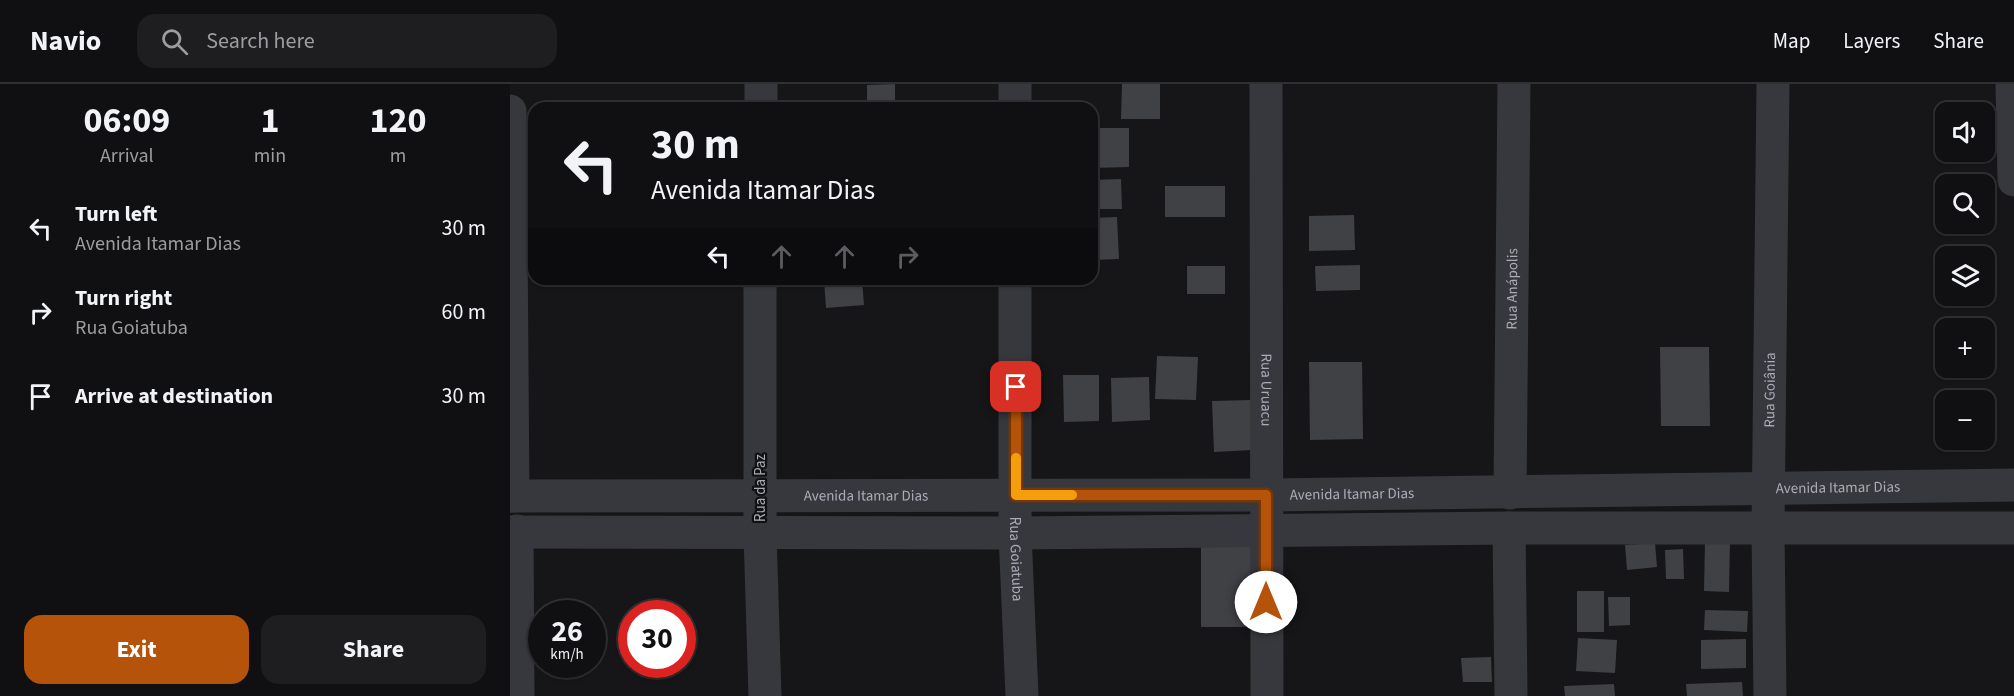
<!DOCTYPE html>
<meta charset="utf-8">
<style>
body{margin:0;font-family:"Source Sans 3",sans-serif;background:#1e1e20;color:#f1f3f6;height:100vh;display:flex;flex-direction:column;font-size:22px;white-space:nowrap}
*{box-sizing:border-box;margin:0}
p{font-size:20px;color:#9c9d9f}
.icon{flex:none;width:33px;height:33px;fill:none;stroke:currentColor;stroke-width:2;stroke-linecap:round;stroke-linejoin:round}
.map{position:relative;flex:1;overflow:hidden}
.drawer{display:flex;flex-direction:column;background:#101012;width:510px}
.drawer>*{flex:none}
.banner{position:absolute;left:18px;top:18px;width:570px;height:183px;border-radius:18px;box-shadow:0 2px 4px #0004,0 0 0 2px #303032;background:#101012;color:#f1f3f6;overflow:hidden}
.tools{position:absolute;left:1425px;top:18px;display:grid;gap:12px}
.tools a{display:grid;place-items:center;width:60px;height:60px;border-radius:12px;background:#101012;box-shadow:0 2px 4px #0004,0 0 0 2px #303032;font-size:30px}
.speed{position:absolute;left:18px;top:516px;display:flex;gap:12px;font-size:30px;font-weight:700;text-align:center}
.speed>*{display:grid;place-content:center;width:78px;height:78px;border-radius:50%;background:#101012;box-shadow:0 2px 4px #0004,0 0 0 2px #303032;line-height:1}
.speed small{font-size:15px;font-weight:400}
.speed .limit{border:9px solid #d22;background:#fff;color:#111}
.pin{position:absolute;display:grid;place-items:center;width:51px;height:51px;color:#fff;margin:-26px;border-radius:12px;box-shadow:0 3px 9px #0006}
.me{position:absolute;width:66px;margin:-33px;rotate:0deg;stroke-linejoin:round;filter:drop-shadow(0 0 4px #0008)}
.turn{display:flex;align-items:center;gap:21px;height:126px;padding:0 24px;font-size:27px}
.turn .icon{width:78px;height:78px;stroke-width:2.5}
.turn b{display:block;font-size:42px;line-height:51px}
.lanes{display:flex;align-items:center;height:57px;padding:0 24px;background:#0003;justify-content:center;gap:30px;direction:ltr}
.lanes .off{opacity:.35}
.eta{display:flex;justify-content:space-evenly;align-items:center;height:102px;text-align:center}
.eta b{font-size:36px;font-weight:700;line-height:42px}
.cta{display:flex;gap:12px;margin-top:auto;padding:12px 24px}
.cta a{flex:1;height:69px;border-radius:18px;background:#b45309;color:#fff;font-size:24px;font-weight:700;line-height:69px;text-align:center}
.cta a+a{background:#1e1e20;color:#f1f3f6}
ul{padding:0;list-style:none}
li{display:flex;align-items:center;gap:18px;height:84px;padding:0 24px}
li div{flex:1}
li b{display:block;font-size:22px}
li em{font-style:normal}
header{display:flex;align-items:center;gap:36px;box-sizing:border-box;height:84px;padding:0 30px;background:#101012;border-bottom:2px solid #303032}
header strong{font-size:28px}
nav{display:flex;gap:33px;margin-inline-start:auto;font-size:21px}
.search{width:420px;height:54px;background:#1e1e20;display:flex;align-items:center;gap:15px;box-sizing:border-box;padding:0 21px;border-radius:18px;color:#9c9d9f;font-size:22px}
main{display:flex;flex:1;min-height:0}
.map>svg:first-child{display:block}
.building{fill:#404145}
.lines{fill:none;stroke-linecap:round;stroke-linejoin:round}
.minor{stroke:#37383d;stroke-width:33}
.route-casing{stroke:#753606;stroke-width:15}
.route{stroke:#b45309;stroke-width:10}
.slow{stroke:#f59e0b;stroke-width:10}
.labels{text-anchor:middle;stroke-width:4.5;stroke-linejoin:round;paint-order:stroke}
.street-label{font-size:15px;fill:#a8adb8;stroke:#111113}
</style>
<header>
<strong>Navio</strong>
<div class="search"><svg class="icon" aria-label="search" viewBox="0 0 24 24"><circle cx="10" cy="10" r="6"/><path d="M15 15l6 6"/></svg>Search here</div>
<nav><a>Map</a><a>Layers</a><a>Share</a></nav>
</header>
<main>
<section class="drawer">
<div class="eta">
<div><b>06:09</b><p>Arrival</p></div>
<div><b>1</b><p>min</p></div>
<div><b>120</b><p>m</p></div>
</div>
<ul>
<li><svg class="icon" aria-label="left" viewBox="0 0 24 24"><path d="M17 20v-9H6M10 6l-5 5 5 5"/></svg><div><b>Turn left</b><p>Avenida Itamar Dias</p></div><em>30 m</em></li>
<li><svg class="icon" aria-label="right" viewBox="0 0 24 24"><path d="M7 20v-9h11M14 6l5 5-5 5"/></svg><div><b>Turn right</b><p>Rua Goiatuba</p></div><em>60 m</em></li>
<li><svg class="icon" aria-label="arrive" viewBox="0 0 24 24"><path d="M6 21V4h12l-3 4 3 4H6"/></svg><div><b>Arrive at destination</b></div><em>30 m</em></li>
</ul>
<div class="cta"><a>Exit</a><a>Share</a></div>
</section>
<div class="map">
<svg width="1504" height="612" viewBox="0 0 1504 612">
<rect width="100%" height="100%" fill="#161618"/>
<g class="building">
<polygon points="385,0 385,24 357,24 357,1"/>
<polygon points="612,0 650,0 650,35 611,35"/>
<polygon points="582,44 619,44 619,83 582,84"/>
<polygon points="611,95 612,125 582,125 582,96"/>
<rect x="655" y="102" width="60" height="31"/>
<polygon points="844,131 845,166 799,167 799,132"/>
<polygon points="607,133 609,175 582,176 582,134"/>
<polygon points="850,181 850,206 806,207 805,182"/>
<rect x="677" y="182" width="38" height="28"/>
<polygon points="314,195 352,195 354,221 316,224"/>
<polygon points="1150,263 1199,263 1200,342 1151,342"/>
<polygon points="647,272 688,273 686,316 645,315"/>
<polygon points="799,278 852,278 853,355 800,356"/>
<polygon points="553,291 589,291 589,337 554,338"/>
<polygon points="639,293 640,336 602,338 601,294"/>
<polygon points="741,316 742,366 704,368 702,317"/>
<polygon points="742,452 742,543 691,543 691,453"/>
<polygon points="1195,456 1220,457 1219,508 1194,507"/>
<polygon points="1145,459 1147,483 1117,486 1115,461"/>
<polygon points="1173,465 1174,495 1156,495 1155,466"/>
<rect x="1067" y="507" width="27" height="41"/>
<polygon points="1098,513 1120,513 1120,541 1099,542"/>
<polygon points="1195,526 1238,527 1237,548 1194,546"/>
<polygon points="1068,554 1107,556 1105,589 1066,587"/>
<polygon points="1236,555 1236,584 1191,585 1191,556"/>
<polygon points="981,573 982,598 953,598 951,574"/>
<polygon points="1232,598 1233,612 1177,612 1176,600"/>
<polygon points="1104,600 1105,612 1055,612 1054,602"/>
</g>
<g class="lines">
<g class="minor">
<polyline points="505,0 505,24"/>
<path id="s1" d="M756,0l1,612"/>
<polyline points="1502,0 1504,96"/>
<polyline points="251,24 251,0"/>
<polyline points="0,27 3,412"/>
<polyline points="250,195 250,449 255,612"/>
<path id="s2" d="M505,195v254l7,163"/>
<path id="s3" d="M1000,409l4,-409"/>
<path id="s4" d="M0,412l756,-1 748,-10"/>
<polyline points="999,444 1001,612"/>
<polyline points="7,447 8,612"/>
<polyline points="0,448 505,449 999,444 1504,444"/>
<path id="s5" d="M1260,612l-2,-167 5,-445"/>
</g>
</g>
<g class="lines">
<g class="route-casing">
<polyline id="route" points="506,303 506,411 756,411 756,518"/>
</g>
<use href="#route" class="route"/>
<polyline class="slow" points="506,374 506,411 562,411"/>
</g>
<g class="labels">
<g class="street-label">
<text dy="5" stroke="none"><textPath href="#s3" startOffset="204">Rua Anápolis</textPath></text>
<text dy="5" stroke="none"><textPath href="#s1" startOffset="306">Rua Uruacu</textPath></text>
<text dy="5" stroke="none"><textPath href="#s5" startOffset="306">Rua Goiânia</textPath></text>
<text transform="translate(250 404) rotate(-90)" y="5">Rua da Paz</text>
<text dy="5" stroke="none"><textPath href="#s4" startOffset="1328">Avenida Itamar Dias</textPath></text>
<text dy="5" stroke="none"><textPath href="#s4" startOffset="842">Avenida Itamar Dias</textPath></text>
<text dy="5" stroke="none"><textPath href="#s4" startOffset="356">Avenida Itamar Dias</textPath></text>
<text dy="5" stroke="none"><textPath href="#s2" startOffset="280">Rua Goiatuba</textPath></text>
</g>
</g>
</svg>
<div class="tools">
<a><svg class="icon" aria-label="sound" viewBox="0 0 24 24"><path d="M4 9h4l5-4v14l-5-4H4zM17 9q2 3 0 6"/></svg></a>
<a><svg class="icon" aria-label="search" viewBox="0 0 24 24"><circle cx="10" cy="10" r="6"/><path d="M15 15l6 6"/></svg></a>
<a><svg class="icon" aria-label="layers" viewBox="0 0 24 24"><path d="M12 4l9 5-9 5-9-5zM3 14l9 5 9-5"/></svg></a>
<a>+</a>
<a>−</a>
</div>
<div class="speed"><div>26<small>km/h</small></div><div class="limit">30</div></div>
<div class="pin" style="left:506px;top:303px;background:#d93025"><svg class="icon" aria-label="arrive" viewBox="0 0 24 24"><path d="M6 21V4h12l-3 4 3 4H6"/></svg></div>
<svg class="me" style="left:756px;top:518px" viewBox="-20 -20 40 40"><circle r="19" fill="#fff"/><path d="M0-13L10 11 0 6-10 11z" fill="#b45309"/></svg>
<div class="banner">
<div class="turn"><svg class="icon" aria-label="left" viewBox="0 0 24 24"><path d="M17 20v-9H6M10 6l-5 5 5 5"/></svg><div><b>30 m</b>Avenida Itamar Dias</div></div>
<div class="lanes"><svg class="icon" aria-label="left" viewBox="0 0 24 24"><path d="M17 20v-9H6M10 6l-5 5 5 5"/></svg><svg class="icon off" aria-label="ahead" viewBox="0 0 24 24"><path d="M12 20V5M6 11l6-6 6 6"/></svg><svg class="icon off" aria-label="ahead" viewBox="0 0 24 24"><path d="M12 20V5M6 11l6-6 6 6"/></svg><svg class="icon off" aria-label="right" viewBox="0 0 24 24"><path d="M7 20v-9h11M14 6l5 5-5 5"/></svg></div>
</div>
</div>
</main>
